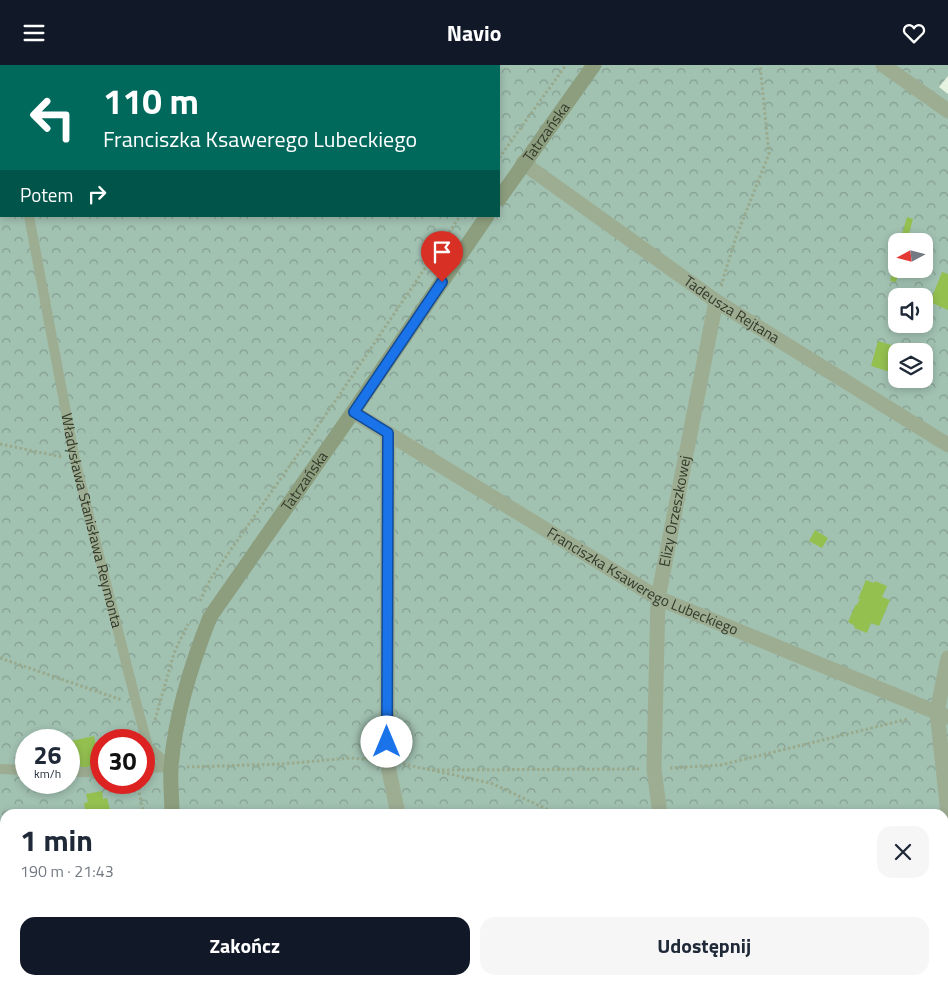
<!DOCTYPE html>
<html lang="pl">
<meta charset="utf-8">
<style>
body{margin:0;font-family:"Titillium Web",sans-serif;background:#f6f6f7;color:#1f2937;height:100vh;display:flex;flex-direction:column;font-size:19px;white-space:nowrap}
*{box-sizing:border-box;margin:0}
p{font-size:16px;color:#747a83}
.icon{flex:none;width:28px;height:28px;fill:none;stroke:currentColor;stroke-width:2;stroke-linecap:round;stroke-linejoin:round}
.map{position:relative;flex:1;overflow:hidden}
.details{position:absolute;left:0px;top:744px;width:949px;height:176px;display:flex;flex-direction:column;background:#fff;border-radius:15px 15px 0 0;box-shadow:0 2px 8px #0003}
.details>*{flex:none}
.banner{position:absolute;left:0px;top:0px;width:500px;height:152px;box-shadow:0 2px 8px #0003;background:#00695c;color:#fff;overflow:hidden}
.needle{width:32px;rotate:263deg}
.tools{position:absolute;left:888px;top:168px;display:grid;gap:10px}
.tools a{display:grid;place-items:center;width:45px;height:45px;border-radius:10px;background:#fff;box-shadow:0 2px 8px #0003;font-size:25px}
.speed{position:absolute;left:15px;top:664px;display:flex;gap:10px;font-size:25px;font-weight:700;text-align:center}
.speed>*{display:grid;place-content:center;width:65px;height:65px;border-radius:50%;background:#fff;box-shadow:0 2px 8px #0003;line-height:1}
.speed small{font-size:12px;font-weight:400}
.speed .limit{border:8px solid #d22;background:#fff;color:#111}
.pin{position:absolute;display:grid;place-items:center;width:42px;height:42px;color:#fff;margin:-51px -21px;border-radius:50% 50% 50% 0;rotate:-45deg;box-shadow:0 0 5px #0007}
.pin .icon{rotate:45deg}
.me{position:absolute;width:55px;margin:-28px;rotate:0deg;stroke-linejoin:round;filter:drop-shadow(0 0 4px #0008)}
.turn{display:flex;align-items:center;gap:18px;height:105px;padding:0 20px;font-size:22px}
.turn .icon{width:65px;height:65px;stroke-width:2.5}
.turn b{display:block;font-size:35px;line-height:42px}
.then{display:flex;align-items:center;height:48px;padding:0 20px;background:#0003;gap:10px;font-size:19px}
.round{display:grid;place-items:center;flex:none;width:52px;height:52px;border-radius:15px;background:#f6f6f7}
.summary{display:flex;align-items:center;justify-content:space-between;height:85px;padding:0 20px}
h1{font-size:30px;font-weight:700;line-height:38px}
.button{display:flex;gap:10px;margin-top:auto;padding:10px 20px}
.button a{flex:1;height:58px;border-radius:15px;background:#111827;color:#fff;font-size:20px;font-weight:700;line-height:58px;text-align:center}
.button a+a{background:#f6f6f7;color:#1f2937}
header{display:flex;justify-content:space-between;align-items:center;height:65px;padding:0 20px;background:#111827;color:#fff;font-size:22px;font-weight:700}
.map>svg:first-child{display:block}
.forest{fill:url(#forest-crowns);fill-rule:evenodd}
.building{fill:#94c050}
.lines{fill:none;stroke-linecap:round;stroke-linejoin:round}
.path{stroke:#99aa8c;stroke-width:3;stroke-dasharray:2.5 2.5;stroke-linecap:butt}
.lane{stroke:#9dad92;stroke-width:10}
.street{stroke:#9dad92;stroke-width:15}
.secondary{stroke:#8d9e7e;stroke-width:15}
.route-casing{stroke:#114b97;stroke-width:12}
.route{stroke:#1a73e8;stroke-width:9}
.labels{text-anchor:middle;stroke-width:5;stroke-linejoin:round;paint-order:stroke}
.street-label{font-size:15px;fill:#32392b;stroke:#f1faed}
</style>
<header><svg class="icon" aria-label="menu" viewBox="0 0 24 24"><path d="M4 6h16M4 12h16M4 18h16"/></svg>Navio<svg class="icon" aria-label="heart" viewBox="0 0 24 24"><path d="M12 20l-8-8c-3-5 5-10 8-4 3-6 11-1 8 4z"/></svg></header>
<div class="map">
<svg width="948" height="919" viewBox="0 0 948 919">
<defs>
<pattern id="forest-crowns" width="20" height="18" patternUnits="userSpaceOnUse" patternTransform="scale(1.25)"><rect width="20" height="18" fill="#a1c1b1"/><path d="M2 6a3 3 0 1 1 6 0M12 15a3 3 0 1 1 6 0" fill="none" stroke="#849e90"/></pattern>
</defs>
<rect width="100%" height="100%" fill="#e6f2e0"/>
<path class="forest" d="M0,0h948v11l-9,11 9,7v890h-948zM1,1h498v150h-498zM896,176h28v28h-28zM896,231h28v28h-28zM896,286h28v28h-28zM26,675h43v43h-43zM101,675h43v43h-43zM5,749h939v166h-939z"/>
<g class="building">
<polygon points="907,152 913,154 907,176 900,176"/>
<polygon points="896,194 896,204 900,204 896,217 890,216"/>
<polygon points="942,207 948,209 948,245 930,237"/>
<polygon points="878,276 898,282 890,307 871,301"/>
<polygon points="815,465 828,473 822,483 809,476"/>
<polygon points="866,515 874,518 875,516 887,521 882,532 890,535 879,561 871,558 867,568 854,563 855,561 848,557 856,539 857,540 860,534 858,534"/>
<polygon points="94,671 98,691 95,692 96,700 81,703 79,695 75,696 71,676"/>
<polygon points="102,726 103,734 107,733 111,749 86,749 84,738 88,737 86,729"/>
<polygon points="343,915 377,915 377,916 370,917 370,919 344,919"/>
</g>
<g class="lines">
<g class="path">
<polyline points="499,93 566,0"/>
<polyline points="721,221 736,172 769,89 760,0"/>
<polyline points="0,379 62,392"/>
<polyline points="200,536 211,513 336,335 460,151"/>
<polyline points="0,593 122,635"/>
<polyline points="155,655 174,588 188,559"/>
<polyline points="403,699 491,718 557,749"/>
<polyline points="187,702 282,699 350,693 373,695"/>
<polyline points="670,703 721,700 908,654"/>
<polyline points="432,705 639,704"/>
<polyline points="137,718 144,749"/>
<polyline points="181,915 182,919"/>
<polyline points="821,919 826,915"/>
</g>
<g class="lane">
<polyline points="3,0 3,1"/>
<path id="s1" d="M29,151l46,244 62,246 11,41 23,20"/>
<polyline points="144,703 171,702"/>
<polyline points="0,704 26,705"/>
<polyline points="69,707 101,707"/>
</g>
<g class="street">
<polyline points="883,0 948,46"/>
<path id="s2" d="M523,98l193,138 232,144"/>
<path id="s3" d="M353,347l305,186 290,119"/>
<polyline points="388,369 387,696 398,749"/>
<polyline points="948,593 937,647 948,748"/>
<path id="s4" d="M660,749l-6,-45 4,-171 58,-297"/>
<polyline points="433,915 434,919"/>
<polyline points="683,915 684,919"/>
</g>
<g class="secondary">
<path id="s5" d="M499,134l95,-134"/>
<path id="s6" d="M172,749c0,-16 -2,-32 -1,-47 4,-52 20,-102 39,-150l143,-205 134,-196"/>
<polyline points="203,915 204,919"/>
</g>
</g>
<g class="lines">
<g class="route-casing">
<polyline id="route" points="387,677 388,368 354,347 442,217"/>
</g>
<use href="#route" class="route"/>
</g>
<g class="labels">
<g class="street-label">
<text dy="5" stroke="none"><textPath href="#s5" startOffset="82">Tatrzańska</textPath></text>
<text dy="5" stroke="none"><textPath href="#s2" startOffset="255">Tadeusza Rejtana</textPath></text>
<text dy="5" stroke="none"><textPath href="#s6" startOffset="368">Tatrzańska</textPath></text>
<text dy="5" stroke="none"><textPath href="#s4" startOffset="305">Elizy Orzeszkowej</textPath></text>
<text dy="5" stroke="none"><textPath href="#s1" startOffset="311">Władysława Stanisława Reymonta</textPath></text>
<text dy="5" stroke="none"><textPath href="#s3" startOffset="336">Franciszka Ksawerego Lubeckiego</textPath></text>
</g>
</g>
</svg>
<div class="tools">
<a><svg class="needle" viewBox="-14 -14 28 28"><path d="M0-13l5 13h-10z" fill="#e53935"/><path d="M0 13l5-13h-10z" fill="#747a83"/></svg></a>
<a><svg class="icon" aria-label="sound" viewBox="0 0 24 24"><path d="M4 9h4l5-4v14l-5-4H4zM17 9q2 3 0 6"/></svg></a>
<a><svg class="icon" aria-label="layers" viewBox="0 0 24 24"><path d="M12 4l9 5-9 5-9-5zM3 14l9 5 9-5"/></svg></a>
</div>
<div class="speed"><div>26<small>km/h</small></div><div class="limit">30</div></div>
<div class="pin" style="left:442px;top:217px;background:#d93025"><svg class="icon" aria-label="arrive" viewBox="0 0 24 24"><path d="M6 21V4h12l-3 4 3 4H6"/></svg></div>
<svg class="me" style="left:387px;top:677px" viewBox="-20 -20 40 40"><circle r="19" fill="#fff"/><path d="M0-13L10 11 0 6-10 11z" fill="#1a73e8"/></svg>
<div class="banner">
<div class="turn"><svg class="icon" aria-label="left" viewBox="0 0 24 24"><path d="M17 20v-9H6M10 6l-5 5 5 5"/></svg><div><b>110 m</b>Franciszka Ksawerego Lubeckiego</div></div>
<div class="then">Potem<svg class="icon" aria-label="right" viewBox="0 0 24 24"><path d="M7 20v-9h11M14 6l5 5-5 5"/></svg></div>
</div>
<section class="details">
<div class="summary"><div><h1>1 min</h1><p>190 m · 21:43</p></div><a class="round"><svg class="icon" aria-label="close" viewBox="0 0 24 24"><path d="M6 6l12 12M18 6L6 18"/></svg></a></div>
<div class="button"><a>Zakończ</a><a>Udostępnij</a></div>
</section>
</div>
